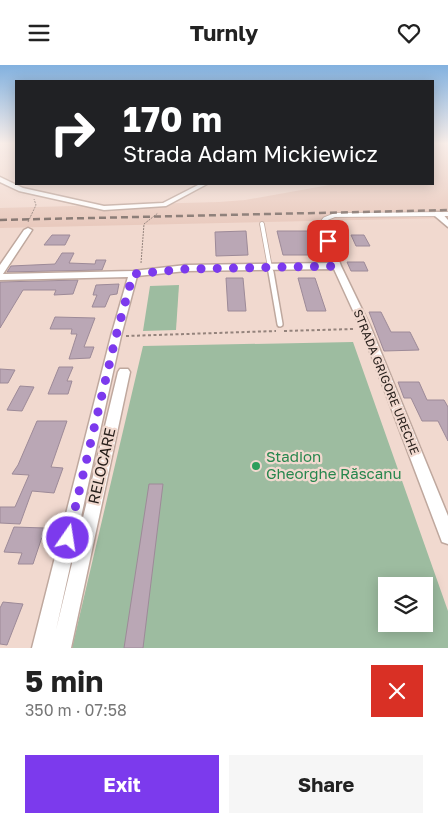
<!DOCTYPE html>
<meta charset="utf-8">
<style>
body{margin:0;font-family:"Golos Text",sans-serif;background:#f6f6f6;color:#222;height:100vh;display:flex;flex-direction:column;font-size:19px;white-space:nowrap}
*{box-sizing:border-box;margin:0}
p{font-size:16px;color:#767676}
.icon{flex:none;width:28px;height:28px;fill:none;stroke:currentColor;stroke-width:2;stroke-linecap:round;stroke-linejoin:round}
.map{position:relative;height:583px;overflow:hidden}
.panel{display:flex;flex-direction:column;background:#fff;flex:1}
.panel>*{flex:none}
.banner{position:absolute;left:15px;top:15px;width:419px;height:105px;border-radius:0px;box-shadow:0 2px 12px #0003;background:#202124;color:#fff;overflow:hidden}
.buttons{position:absolute;left:378px;top:512px;display:grid;gap:10px}
.buttons a{display:grid;place-items:center;width:55px;height:55px;border-radius:0px;background:#fff;box-shadow:0 2px 12px #0003;font-size:25px}
.pin{position:absolute;display:grid;place-items:center;width:42px;height:42px;color:#fff;margin:-21px;border-radius:10px;box-shadow:0 2px 8px #0006}
.me{position:absolute;width:55px;margin:-28px;rotate:13deg;stroke-linejoin:round;filter:drop-shadow(0 0 4px #0008)}
.turn{display:flex;align-items:center;gap:18px;height:105px;padding:0 25px;font-size:22px}
.turn .icon{width:65px;height:65px;stroke-width:2.5}
.turn b{display:block;font-size:35px;line-height:42px}
.round{display:grid;place-items:center;flex:none;width:52px;height:52px;border-radius:0px;background:#f6f6f6}
.headline{display:flex;align-items:center;justify-content:space-between;height:85px;padding:0 25px}
h1{font-size:30px;font-weight:700;line-height:38px}
.button{display:flex;gap:10px;margin-top:auto;padding:10px 25px}
.button a{flex:1;height:58px;border-radius:0px;background:#7c3aed;color:#fff;font-size:20px;font-weight:700;line-height:58px;text-align:center}
.button a+a{background:#f6f6f6;color:#222}
header{display:flex;justify-content:space-between;align-items:center;height:65px;padding:0 25px;background:#fff;font-size:22px;font-weight:700}
.map>svg:first-child{display:block}
.built{fill:#e9cabe}
.green{fill:#9dbca0;fill-rule:evenodd}
.building{fill:#baa7b5;stroke:#9d8a98}
.lines{fill:none;stroke-linecap:round;stroke-linejoin:round}
.lane-far1-casing{stroke:#bfa89e;stroke-width:5.5}
.lane-casing{stroke:#bfa89e;stroke-width:8}
.street-casing{stroke:#bfa89e;stroke-width:3}
.path-far1{stroke:#94837c;stroke-width:1;stroke-dasharray:2 1;stroke-linecap:butt}
.path{stroke:#94837c;stroke-width:2;stroke-dasharray:3 2.5;stroke-linecap:butt}
.lane-far1{stroke:#fff;stroke-width:4}
.lane{stroke:#fff;stroke-width:5}
.street{fill:#fff;fill-rule:evenodd}
.rail{stroke:#81726c;stroke-width:2.5;stroke-dasharray:7 4;stroke-linecap:butt}
.route{stroke:#7c3aed;stroke-width:9;stroke-dasharray:0 16.2}
.leisure-dot{fill:#2e9e5b;stroke:#f1d9cf;stroke-width:2}
.labels{text-anchor:middle;stroke-width:4.5;stroke-linejoin:round;paint-order:stroke}
.street-label{font-size:12px;fill:#261e1a;stroke:#f1d9cf}
.near-leisure-label{font-size:15px;fill:#27864d;stroke:#f1d9cf;text-anchor:start}
.near-street-label{font-size:15px;fill:#261e1a;stroke:#f1d9cf}
</style>
<header><svg class="icon" aria-label="menu" viewBox="0 0 24 24"><path d="M4 6h16M4 12h16M4 18h16"/></svg>Turnly<svg class="icon" aria-label="heart" viewBox="0 0 24 24"><path d="M12 20l-8-8c-3-5 5-10 8-4 3-6 11-1 8 4z"/></svg></header>
<div class="map">
<svg width="448" height="583" viewBox="0 0 448 583">
<rect width="100%" height="100%" fill="#f1d9cf"/>
<polygon class="built" points="435,78 448,78 448,153 0,163 0,143 219,137 245,135 335,119 432,119 433,82"/>
<g class="green">
<polygon points="179,220 176,265 143,266 150,221"/>
<path d="M353,277l95,269v37h-376l71,-302zM386,521h38v38h-38z"/>
</g>
<g class="building">
<polygon points="246,166 248,190 216,191 215,167"/>
<polygon points="277,166 308,166 316,190 283,190"/>
<polygon points="52,170 70,170 65,180 44,180"/>
<polygon points="351,170 364,170 370,181 356,181"/>
<polygon points="62,188 74,188 69,198 95,199 96,195 106,195 102,205 7,207 11,201 55,199"/>
<polygon points="347,197 364,197 368,206 351,206"/>
<polygon points="226,213 243,213 246,246 228,246"/>
<polygon points="298,213 315,213 326,246 307,246"/>
<polygon points="78,215 73,229 54,230 56,225 23,225 0,263 0,217"/>
<polygon points="119,219 117,229 110,230 105,242 92,242 97,230 93,230 96,220"/>
<polygon points="369,247 381,247 391,267 410,267 419,285 384,286"/>
<polygon points="55,252 95,253 84,282 94,282 90,293 69,294 77,269 71,269 72,264 50,264"/>
<polygon points="59,302 73,302 67,316 72,316 68,329 48,329"/>
<polygon points="0,304 15,305 8,318 0,318"/>
<polygon points="398,317 419,317 427,335 444,335 448,342 448,376 438,356 422,356 411,333 404,333"/>
<polygon points="20,321 34,322 22,346 7,345"/>
<polygon points="37,356 67,356 51,402 63,403 54,428 32,426 20,459 0,458 0,442 15,442 29,410 12,409 18,400"/>
<polygon points="149,419 163,419 143,583 124,583"/>
<polygon points="14,462 45,463 33,499 18,499 22,488 4,487"/>
<polygon points="3,537 23,539 7,580 0,579 0,543"/>
</g>
<g class="lines">
<g class="lane-far1-casing">
<g id="lane-far1">
<polyline points="262,159 271,208"/>
<polyline points="323,163 322,158 325,154 335,150 448,149"/>
</g>
</g>
<g class="lane-casing">
<polyline id="lane" points="271,207 280,259"/>
</g>
<g class="street-casing">
<g id="street">
<polygon points="0,112 23,123 104,141 163,138 200,119 207,119 166,141 104,145 19,126 0,117"/>
<polygon points="435,147 441,147 448,155 448,162 435,151"/>
<polygon points="320,161 327,163 341,201 371,263 448,451 448,479 442,477 361,263 334,204 186,206 137,211 121,271 56,565 118,307 120,304 128,304 130,307 71,583 32,583 111,271 128,212 0,215 0,200 24,165 28,163 32,165 3,209 133,206 186,200 332,198 319,163"/>
</g>
</g>
<g class="path-far1">
<polyline points="28,157 36,140 34,134"/>
<polyline points="141,198 144,159 158,148"/>
</g>
<g class="path">
<polyline points="284,266 354,264"/>
<polyline points="126,271 276,266"/>
</g>
<use href="#lane-far1" class="lane-far1"/>
<use href="#lane" class="lane"/>
<use href="#street" class="street"/>
<polyline class="rail" points="0,155 448,145"/>
</g>
<linearGradient id="sky" x2="0" y2="1"><stop stop-color="#82b1df"/><stop offset="0.49" stop-color="#f9eee9"/><stop offset="1" stop-color="#f9eee9" stop-opacity="0"/></linearGradient>
<rect width="448" height="160" fill="url(#sky)"/>
<g class="lines">
<polyline class="route" points="68,473 116,271 133,209 186,204 337,201 328,176"/>
</g>
<circle class="leisure-dot" cx="256" cy="401" r="5"/>
<g class="labels">
<g class="street-label">
<text transform="translate(386 317) rotate(68)" y="4">STRADA GRIGORE URECHE</text>
</g>
<g class="near-leisure-label">
<text x="266" y="397">Stadion<tspan x="266" dy="17">Gheorghe Răscanu</tspan></text>
</g>
<g class="near-street-label">
<text transform="translate(102 401) rotate(-77)" y="5">RELOCARE</text>
</g>
</g>
</svg>
<div class="buttons">
<a><svg class="icon" aria-label="layers" viewBox="0 0 24 24"><path d="M12 4l9 5-9 5-9-5zM3 14l9 5 9-5"/></svg></a>
</div>
<div class="pin" style="left:328px;top:176px;background:#d93025"><svg class="icon" aria-label="arrive" viewBox="0 0 24 24"><path d="M6 21V4h12l-3 4 3 4H6"/></svg></div>
<svg class="me" style="left:68px;top:473px" viewBox="-20 -20 40 40"><circle r="17" fill="#7c3aed" stroke="#fff" stroke-width="3"/><path d="M0-11L8 9 0 5-8 9z" fill="#fff"/></svg>
<div class="banner">
<div class="turn"><svg class="icon" aria-label="right" viewBox="0 0 24 24"><path d="M7 20v-9h11M14 6l5 5-5 5"/></svg><div><b>170 m</b>Strada Adam Mickiewicz</div></div>
</div>
</div>
<section class="panel">
<div class="headline"><div><h1>5 min</h1><p>350 m · 07:58</p></div><a class="round" style="background:#d93025;color:#fff"><svg class="icon" aria-label="close" viewBox="0 0 24 24"><path d="M6 6l12 12M18 6L6 18"/></svg></a></div>
<div class="button"><a>Exit</a><a>Share</a></div>
</section>
